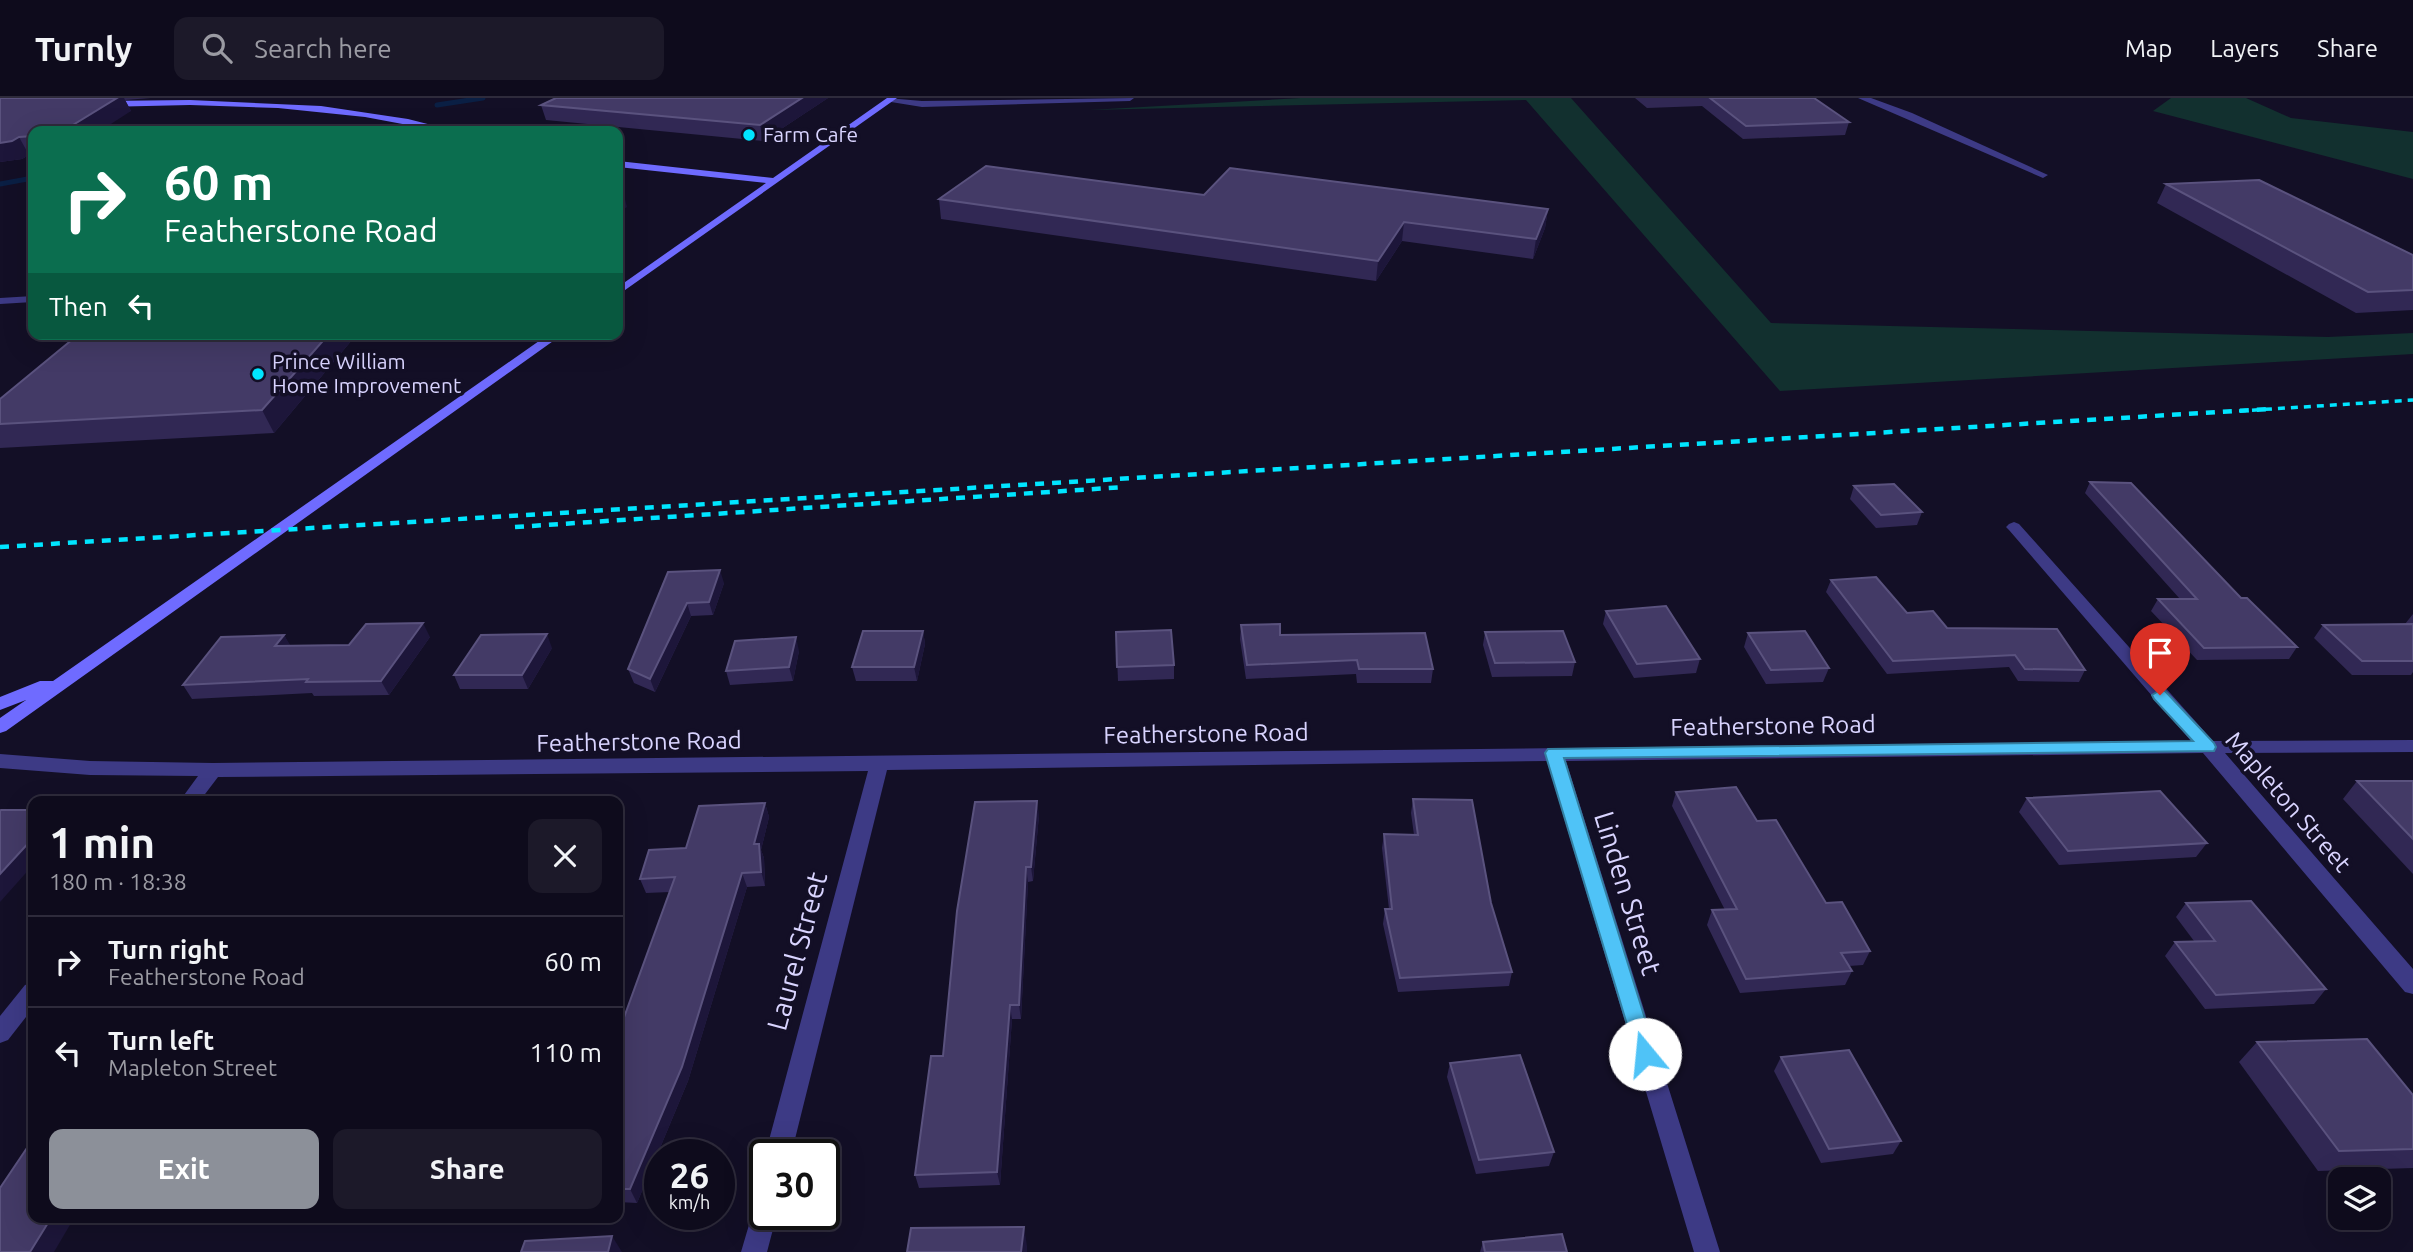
<!DOCTYPE html>
<meta charset="utf-8">
<style>
body{margin:0;font-family:Ubuntu,sans-serif;background:#1c1929;color:#f1f3f6;height:100vh;display:flex;flex-direction:column;font-size:26px;white-space:nowrap}
*{box-sizing:border-box;margin:0}
p{font-size:23px;color:#9b9ba3}
.icon{flex:none;width:38px;height:38px;fill:none;stroke:currentColor;stroke-width:2;stroke-linecap:round;stroke-linejoin:round}
.map{position:relative;flex:1;overflow:hidden}
.details{position:absolute;left:28px;top:698px;width:595px;height:427px;display:flex;flex-direction:column;background:#0e0b1c;border-radius:14px;box-shadow:0 7px 28px #0002,0 0 0 2px #2e2b3b}
.details>*{flex:none}
.guide{position:absolute;left:28px;top:28px;width:595px;height:214px;border-radius:14px;box-shadow:0 7px 28px #0002,0 0 0 2px #2e2b3b;background:#0b6e4f;color:#fff;overflow:hidden}
.tools{position:absolute;left:2328px;top:1069px;display:grid;gap:14px}
.tools a{display:grid;place-items:center;width:63px;height:63px;border-radius:14px;background:#0e0b1c;box-shadow:0 7px 28px #0002,0 0 0 2px #2e2b3b;font-size:35px}
.speed{position:absolute;left:644px;top:1041px;display:flex;gap:14px;font-size:35px;font-weight:700;text-align:center}
.speed>*{display:grid;place-content:center;width:91px;height:91px;border-radius:50%;background:#0e0b1c;box-shadow:0 7px 28px #0002,0 0 0 2px #2e2b3b;line-height:1}
.speed small{font-size:18px;font-weight:400}
.speed .limit{border:4px solid #111;border-radius:10px;background:#fff;color:#111}
.pin{position:absolute;display:grid;place-items:center;width:60px;height:60px;color:#fff;margin:-72px -30px;border-radius:50% 50% 50% 0;rotate:-45deg;box-shadow:0 0 7px #0007}
.pin .icon{rotate:45deg}
.me{position:absolute;width:77px;margin:-38px;rotate:343deg;stroke-linejoin:round;filter:drop-shadow(0 0 5px #0008)}
.turn{display:flex;align-items:center;gap:24px;height:147px;padding:0 21px;font-size:32px}
.turn .icon{width:91px;height:91px;stroke-width:2.5}
.turn b{display:block;font-size:49px;line-height:60px}
.then{display:flex;align-items:center;height:66px;padding:0 21px;background:#0003;gap:14px;font-size:26px}
.round{display:grid;place-items:center;flex:none;width:74px;height:74px;border-radius:14px;background:#1c1929}
.summary{display:flex;align-items:center;justify-content:space-between;height:119px;padding:0 21px}
h1{font-size:42px;font-weight:600;line-height:52px}
.cta{display:flex;gap:14px;margin-top:auto;padding:14px 21px}
.cta a{flex:1;height:80px;border-radius:14px;background:#8c9099;color:#fff;font-size:28px;font-weight:600;line-height:80px;text-align:center}
.cta a+a{background:#1c1929;color:#f1f3f6}
ul{padding:0;list-style:none}
li{display:flex;align-items:center;gap:21px;height:91px;padding:0 21px;border-top:2px solid #2e2b3b}
li div{flex:1}
li b{display:block;font-size:26px}
li em{font-style:normal}
header{display:flex;align-items:center;gap:42px;box-sizing:border-box;height:98px;padding:0 35px;background:#0e0b1c;border-bottom:2px solid #2e2b3b}
header strong{font-size:33px}
nav{display:flex;gap:38px;margin-inline-start:auto;font-size:24px}
.search{width:490px;height:63px;background:#1c1929;display:flex;align-items:center;gap:18px;box-sizing:border-box;padding:0 24px;border-radius:14px;color:#9b9ba3;font-size:26px}
.map>svg:first-child{display:block}
.green{fill:#12302f}
.lines{fill:none;stroke-linecap:round;stroke-linejoin:round}
.stream{stroke:#0a1f44;stroke-width:5}
.street{fill:#3d3a85;fill-rule:evenodd}
.secondary{fill:#6f6bff;fill-rule:evenodd}
.rail-far1{stroke:#00e5ff;stroke-width:3.5;stroke-dasharray:7 6;stroke-linecap:butt}
.rail{stroke:#00e5ff;stroke-width:4.5;stroke-dasharray:9 8;stroke-linecap:butt}
.wall{fill:#312854}
.shaded-wall{fill:#1d163a}
.building{fill:#433a66;stroke:#5a527e;stroke-width:2}
.route{fill:#4fc3f7;stroke:#337fa1;stroke-width:2}
.poi-dot{fill:#00e5ff;stroke:#130f26;stroke-width:2.5}
.labels{text-anchor:middle;stroke-width:7;stroke-linejoin:round;paint-order:stroke}
.far-poi-label{font-size:21px;fill:#d9d4ff;stroke:#130f26;text-anchor:start}
.street-label{font-size:24px;fill:#d9d4ff;stroke:#130f26}
.near-street-label{font-size:28px;fill:#d9d4ff;stroke:#130f26}
</style>
<header>
<strong>Turnly</strong>
<div class="search"><svg class="icon" aria-label="search" viewBox="0 0 24 24"><circle cx="10" cy="10" r="6"/><path d="M15 15l6 6"/></svg>Search here</div>
<nav><a>Map</a><a>Layers</a><a>Share</a></nav>
</header>
<div class="map">
<svg width="2413" height="1154" viewBox="0 0 2413 1154">
<rect width="100%" height="100%" fill="#130f26"/>
<g class="green">
<polygon points="1301,0 1571,0 1771,225 2328,239 2413,235 2413,256 1780,293 1526,2 1089,12"/>
<polygon points="2171,0 2246,0 2291,20 2413,34 2413,81 2153,13"/>
</g>
<g class="lines">
<g class="stream">
<polyline points="437,7 483,0"/>
<polyline points="293,33 312,30"/>
<polyline points="0,86 33,80"/>
</g>
<g class="street">
<polygon points="887,0 922,3 1134,0 1130,3 922,9 891,4"/>
<polygon points="1858,0 1871,0 1912,15 2048,77 2043,80"/>
<polygon points="33,198 33,204 0,206 0,200"/>
<polygon points="2014,424 2019,426 2213,643 2413,642 2413,654 2225,655 2413,871 2413,896 2405,894 2203,655 1566,663 1720,1154 1694,1154 1547,663 887,672 791,1057 765,1057 868,673 218,679 199,704 179,704 198,678 90,677 0,670 0,656 90,663 213,665 2191,643 2009,432 2006,429 2009,426"/>
<polygon points="33,885 33,910 8,942 0,945 0,918 25,887"/>
<polygon points="765,1100 765,1116 777,1116 767,1154 741,1154 756,1103"/>
</g>
<g class="secondary">
<polygon points="887,0 897,0 618,197 618,189 766,85 618,69 618,63 773,80"/>
<polygon points="190,2 321,8 408,21 455,33 440,33 365,19 278,10 190,7 103,9 99,6 103,3"/>
<polygon points="549,236 563,236 6,633 0,635 0,620 26,602 0,612 0,599 40,583 53,583"/>
</g>
<polyline class="rail-far1" points="2239,313 2413,302"/>
<g class="rail">
<polyline points="515,429 1125,389"/>
<polyline points="0,449 2268,311"/>
</g>
</g>
<g class="wall">
<polygon points="0,0 151,0 125,2 131,13 33,33 33,57 29,57 22,61 0,64"/>
<polygon points="556,0 828,0 763,43 546,22 541,7"/>
<polygon points="1635,0 1814,0 1849,24 1845,37 1743,41 1702,8 1647,10"/>
<polygon points="2166,86 2413,157 2413,212 2356,215 2157,105"/>
<polygon points="1204,97 1548,111 1545,130 1533,161 1402,143 1376,183 941,121 939,101"/>
<polygon points="357,236 274,335 0,350 0,301"/>
<polygon points="2090,384 2241,500 2297,549 2289,561 2197,562 2151,513 2158,501 2180,501 2085,395"/>
<polygon points="1854,388 1922,414 1917,427 1876,430 1850,401"/>
<polygon points="668,474 724,485 713,517 691,518 655,594 634,585 628,571"/>
<polygon points="1831,482 1907,515 1947,530 2085,572 2079,584 2018,583 2009,569 1887,576 1826,494"/>
<polygon points="1606,513 1700,561 1696,575 1634,580 1603,526"/>
<polygon points="2413,516 2413,574 2411,577 2352,577 2314,540 2323,527 2405,526"/>
<polygon points="1241,527 1433,571 1431,585 1357,585 1356,576 1246,581 1240,541"/>
<polygon points="923,533 925,546 917,583 856,583 852,569"/>
<polygon points="1116,534 1174,567 1174,581 1118,583"/>
<polygon points="1485,534 1575,564 1572,578 1492,579 1483,547"/>
<polygon points="1748,535 1829,570 1823,584 1766,586 1744,549"/>
<polygon points="284,537 290,548 349,547 430,539 389,597 314,598 312,595 192,601 183,587"/>
<polygon points="552,550 528,591 460,591 454,577"/>
<polygon points="799,553 793,583 730,587 726,573"/>
<polygon points="2357,683 2413,683 2413,776 2343,701"/>
<polygon points="1676,694 1757,723 1826,805 1870,853 1863,867 1849,868 1852,873 1845,887 1740,895 1707,827 1712,812 1725,812 1672,708"/>
<polygon points="2027,700 2207,745 2196,759 2059,767 2019,714"/>
<polygon points="1413,701 1491,805 1512,874 1509,888 1398,894 1383,826 1385,811 1389,811 1382,750 1384,736 1414,737 1411,715"/>
<polygon points="765,705 769,719 761,752 764,760 765,788 747,789 688,983 637,1105 618,1104 618,936 670,794 646,795 640,781 686,750"/>
<polygon points="1039,717 1033,783 1028,784 1021,921 1012,921 1000,1087 919,1090 915,1077"/>
<polygon points="2186,805 2326,891 2314,906 2205,911 2165,858 2175,844 2194,843 2176,819"/>
<polygon points="2257,944 2413,997 2413,1070 2318,1073 2239,964"/>
<polygon points="1781,959 1901,1043 1893,1056 1821,1065 1774,973"/>
<polygon points="1450,965 1554,1054 1549,1068 1476,1076 1447,979"/>
<polygon points="1483,1144 1567,1154 1480,1154"/>
</g>
<g class="shaded-wall">
<polygon points="117,0 124,0 131,13 100,33 63,33"/>
<polygon points="802,0 828,0 763,43 760,27"/>
<polygon points="19,39 29,57 22,61 0,64 0,45"/>
<polygon points="622,90 627,109 618,115 618,92"/>
<polygon points="1548,111 1545,130 1533,161 1536,141"/>
<polygon points="1404,124 1402,143 1376,183 1378,163"/>
<polygon points="329,236 357,236 274,335 262,312"/>
<polygon points="720,472 724,485 713,517 709,504"/>
<polygon points="687,505 691,518 655,594 650,581"/>
<polygon points="423,525 430,539 389,597 381,583"/>
<polygon points="923,533 925,546 917,583 914,569"/>
<polygon points="547,536 552,550 528,591 522,577"/>
<polygon points="284,537 292,550 275,548"/>
<polygon points="796,539 799,553 793,583 789,569"/>
<polygon points="1037,703 1039,717 1033,783 1031,769"/>
<polygon points="765,705 769,719 761,752 764,760 765,788 754,746"/>
<polygon points="33,740 33,767 0,804 0,776"/>
<polygon points="1026,769 1028,784 1021,921 1019,907"/>
<polygon points="742,775 747,789 688,983 637,1105 630,1091"/>
<polygon points="1010,907 1012,921 1000,1087 997,1074"/>
<polygon points="51,1120 74,1120 54,1154 30,1154"/>
<polygon points="1024,1129 1027,1148 1027,1154 1021,1154"/>
<polygon points="612,1138 622,1154 608,1154"/>
</g>
<g class="building">
<polygon points="0,0 117,0 63,33 33,33 33,38 19,39 12,43 0,45"/>
<polygon points="556,0 802,0 760,27 541,7"/>
<polygon points="1710,0 1814,0 1849,24 1746,28"/>
<polygon points="986,68 1204,97 1230,70 1548,111 1536,141 1404,124 1378,163 939,101"/>
<polygon points="2259,82 2413,157 2413,192 2368,194 2166,86"/>
<polygon points="79,236 329,236 262,312 0,326 0,301"/>
<polygon points="2090,384 2131,385 2241,500 2247,500 2297,549 2204,550 2158,501 2197,501"/>
<polygon points="1894,386 1922,414 1881,417 1854,388"/>
<polygon points="720,472 709,504 687,505 650,581 628,571 668,474"/>
<polygon points="1876,479 1907,515 1933,513 1947,530 2057,531 2085,572 2025,571 2015,557 1893,563 1831,482"/>
<polygon points="1666,508 1700,561 1637,566 1606,513"/>
<polygon points="423,525 381,583 306,584 308,581 183,587 221,539 284,537 275,548 349,547 366,526"/>
<polygon points="1280,526 1280,537 1425,535 1433,571 1359,571 1357,562 1247,567 1241,527"/>
<polygon points="2413,526 2413,563 2362,563 2323,527"/>
<polygon points="1171,532 1174,567 1117,569 1116,534"/>
<polygon points="863,533 923,533 914,569 852,569"/>
<polygon points="1563,533 1575,564 1495,565 1485,534"/>
<polygon points="1805,533 1829,570 1771,572 1748,535"/>
<polygon points="547,536 522,577 454,577 481,537"/>
<polygon points="796,539 789,569 726,573 735,543"/>
<polygon points="2357,683 2413,683 2413,741"/>
<polygon points="1736,689 1757,723 1776,722 1826,805 1842,804 1870,853 1841,855 1852,873 1746,881 1712,812 1737,811 1676,694"/>
<polygon points="2160,693 2207,745 2068,753 2027,700"/>
<polygon points="1413,701 1472,702 1491,805 1512,874 1400,880 1385,811 1392,811 1384,736 1418,737"/>
<polygon points="1037,703 1031,769 1026,769 1019,907 1010,907 997,1074 915,1077 931,958 943,958 957,813 975,704"/>
<polygon points="765,705 754,746 759,746 761,774 742,775 682,969 630,1091 618,1091 618,936 675,779 640,781 649,752 686,750 699,708"/>
<polygon points="1,712 33,712 33,740 0,776 0,713"/>
<polygon points="2251,803 2326,891 2216,897 2175,844 2215,843 2186,805"/>
<polygon points="2367,941 2413,997 2413,1051 2339,1053 2257,944"/>
<polygon points="1849,952 1901,1043 1829,1051 1781,959"/>
<polygon points="1520,957 1554,1054 1479,1062 1450,965"/>
<polygon points="33,1041 33,1120 51,1120 30,1154 0,1154 0,1090"/>
<polygon points="1024,1129 1021,1154 907,1154 911,1130"/>
<polygon points="1562,1136 1567,1154 1485,1154 1483,1144"/>
<polygon points="612,1138 608,1154 521,1154 525,1143"/>
</g>
<polygon class="route" points="2160,592 2165,593 2214,645 2216,649 2214,653 1564,660 1656,956 1653,963 1645,965 1638,963 1545,655 1548,651 2193,643 2154,601 2152,597"/>
<g class="poi-dot">
<circle cx="749" cy="37" r="7"/>
<circle cx="258" cy="276" r="7"/>
</g>
<g class="labels">
<g class="far-poi-label">
<text x="763" y="44">Farm Cafe</text>
<text x="272" y="271">Prince William<tspan x="272" dy="24">Home Improvement</tspan></text>
</g>
<g class="street-label">
<text transform="translate(1773 628) rotate(-1)" y="8">Featherstone Road</text>
<text transform="translate(1206 636) rotate(-1)" y="8">Featherstone Road</text>
<text transform="translate(639 644) rotate(-1)" y="8">Featherstone Road</text>
<text transform="translate(2288 704) rotate(49)" y="8">Mapleton Street</text>
</g>
<g class="near-street-label">
<text transform="translate(1628 795) rotate(73)" y="10">Linden Street</text>
<text transform="translate(797 853) rotate(-75)" y="10">Laurel Street</text>
</g>
</g>
</svg>
<div class="tools">
<a><svg class="icon" aria-label="layers" viewBox="0 0 24 24"><path d="M12 4l9 5-9 5-9-5zM3 14l9 5 9-5"/></svg></a>
</div>
<div class="speed"><div>26<small>km/h</small></div><div class="limit">30</div></div>
<div class="pin" style="left:2160px;top:597px;background:#d93025"><svg class="icon" aria-label="arrive" viewBox="0 0 24 24"><path d="M6 21V4h12l-3 4 3 4H6"/></svg></div>
<svg class="me" style="left:1645px;top:956px" viewBox="-20 -20 40 40"><circle r="19" fill="#fff"/><path d="M0-13L10 11 0 6-10 11z" fill="#4fc3f7"/></svg>
<div class="guide">
<div class="turn"><svg class="icon" aria-label="right" viewBox="0 0 24 24"><path d="M7 20v-9h11M14 6l5 5-5 5"/></svg><div><b>60 m</b>Featherstone Road</div></div>
<div class="then">Then<svg class="icon" aria-label="left" viewBox="0 0 24 24"><path d="M17 20v-9H6M10 6l-5 5 5 5"/></svg></div>
</div>
<section class="details">
<div class="summary"><div><h1>1 min</h1><p>180 m · 18:38</p></div><a class="round"><svg class="icon" aria-label="close" viewBox="0 0 24 24"><path d="M6 6l12 12M18 6L6 18"/></svg></a></div>
<ul>
<li><svg class="icon" aria-label="right" viewBox="0 0 24 24"><path d="M7 20v-9h11M14 6l5 5-5 5"/></svg><div><b>Turn right</b><p>Featherstone Road</p></div><em>60 m</em></li>
<li><svg class="icon" aria-label="left" viewBox="0 0 24 24"><path d="M17 20v-9H6M10 6l-5 5 5 5"/></svg><div><b>Turn left</b><p>Mapleton Street</p></div><em>110 m</em></li>
</ul>
<div class="cta"><a>Exit</a><a>Share</a></div>
</section>
</div>
